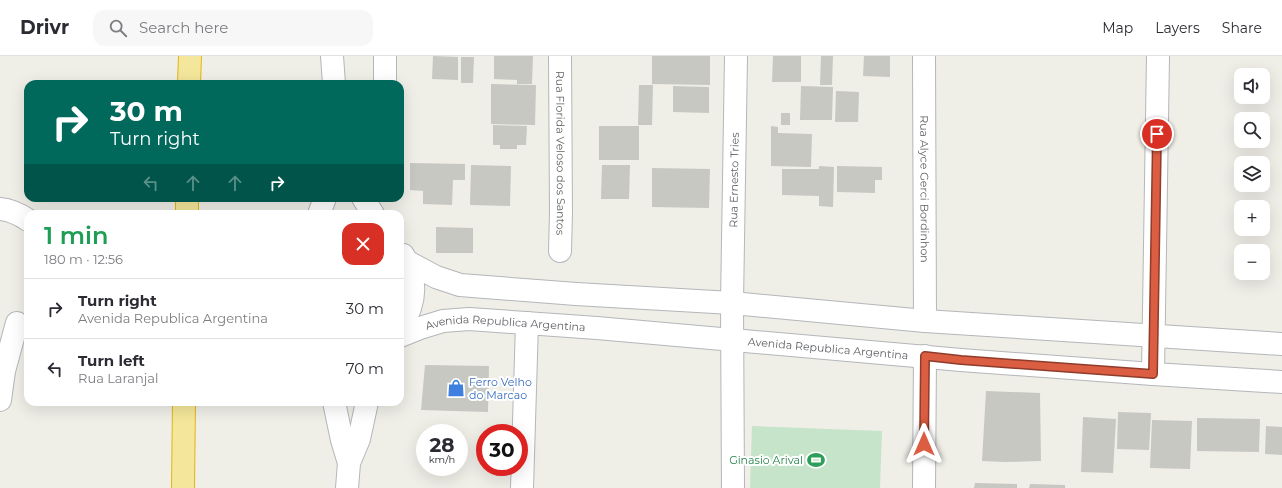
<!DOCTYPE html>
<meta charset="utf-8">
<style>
body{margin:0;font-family:Montserrat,sans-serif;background:#f7f7f7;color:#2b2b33;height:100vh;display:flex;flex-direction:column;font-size:15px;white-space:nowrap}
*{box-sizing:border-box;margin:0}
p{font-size:13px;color:#7c7c81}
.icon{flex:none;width:22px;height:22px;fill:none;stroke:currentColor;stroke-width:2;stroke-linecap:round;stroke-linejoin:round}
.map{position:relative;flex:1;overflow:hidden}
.details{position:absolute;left:24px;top:154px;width:380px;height:196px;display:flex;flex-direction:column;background:#fff;border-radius:12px;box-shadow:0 4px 16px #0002}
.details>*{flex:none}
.banner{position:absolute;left:24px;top:24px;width:380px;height:122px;border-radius:12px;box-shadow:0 4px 16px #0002;background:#00695c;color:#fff;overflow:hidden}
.fabs{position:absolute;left:1234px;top:12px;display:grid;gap:8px}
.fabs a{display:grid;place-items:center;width:36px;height:36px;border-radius:8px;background:#fff;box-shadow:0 4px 16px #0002;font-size:20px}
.speed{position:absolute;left:416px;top:368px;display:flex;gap:8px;font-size:20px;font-weight:700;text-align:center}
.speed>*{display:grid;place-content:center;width:52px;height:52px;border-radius:50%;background:#fff;box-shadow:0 4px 16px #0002;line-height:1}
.speed small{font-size:10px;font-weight:400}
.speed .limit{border:6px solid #d22;background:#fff;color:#111}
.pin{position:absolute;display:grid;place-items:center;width:34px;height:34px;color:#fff;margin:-17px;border:2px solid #fff;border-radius:50%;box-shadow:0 1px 4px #0007}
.me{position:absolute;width:44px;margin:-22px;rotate:0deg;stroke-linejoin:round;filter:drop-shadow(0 0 3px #0008)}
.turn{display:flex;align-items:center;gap:14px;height:84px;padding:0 20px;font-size:18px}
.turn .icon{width:52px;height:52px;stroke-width:2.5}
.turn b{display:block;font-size:28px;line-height:34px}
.lanes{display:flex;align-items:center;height:38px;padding:0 20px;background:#0003;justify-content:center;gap:20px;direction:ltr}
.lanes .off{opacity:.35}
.round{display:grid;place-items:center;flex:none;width:42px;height:42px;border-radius:12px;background:#f7f7f7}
.overview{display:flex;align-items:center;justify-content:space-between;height:68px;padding:0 20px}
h1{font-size:24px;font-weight:600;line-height:30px;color:#1e9e55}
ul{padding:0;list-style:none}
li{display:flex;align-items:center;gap:12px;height:60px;padding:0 20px;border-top:1px solid #e1e1e2}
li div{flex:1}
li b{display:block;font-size:15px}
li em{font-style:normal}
header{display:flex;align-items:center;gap:24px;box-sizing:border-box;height:56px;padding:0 20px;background:#fff;border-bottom:1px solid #e1e1e2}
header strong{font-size:19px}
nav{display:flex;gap:22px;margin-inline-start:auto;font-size:14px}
.search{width:280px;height:36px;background:#f7f7f7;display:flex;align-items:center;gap:10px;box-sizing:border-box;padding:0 14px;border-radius:12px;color:#7c7c81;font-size:15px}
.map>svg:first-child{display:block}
.green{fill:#c6e4c9}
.building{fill:#c8c8c2}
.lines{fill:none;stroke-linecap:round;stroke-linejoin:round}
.minor-casing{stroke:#b4b6ba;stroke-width:24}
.highway-casing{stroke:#e2b614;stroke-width:24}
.minor{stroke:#fff;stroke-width:22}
.highway{stroke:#f4e69a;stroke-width:22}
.route-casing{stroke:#8e3c2b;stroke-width:10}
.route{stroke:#db5d42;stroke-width:7}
.labels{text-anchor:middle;stroke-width:4;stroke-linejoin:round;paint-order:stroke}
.street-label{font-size:11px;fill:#5f6166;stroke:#fff}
.shop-label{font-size:11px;fill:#366cbe;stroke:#fff;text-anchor:start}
.leisure-label{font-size:11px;fill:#27864d;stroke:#fff;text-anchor:end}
</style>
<header>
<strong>Drivr</strong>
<div class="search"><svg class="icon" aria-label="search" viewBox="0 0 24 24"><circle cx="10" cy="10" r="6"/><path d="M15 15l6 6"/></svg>Search here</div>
<nav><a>Map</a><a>Layers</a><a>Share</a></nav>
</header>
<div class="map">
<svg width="1282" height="432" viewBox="0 0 1282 432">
<rect width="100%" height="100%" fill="#efeee7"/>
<polygon class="green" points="752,370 882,375 880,432 750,432"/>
<g class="building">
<polygon points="433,0 458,1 458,24 432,23"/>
<polygon points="494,0 533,0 532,28 517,28 517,24 494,23"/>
<polygon points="652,0 710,0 710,29 652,28"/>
<polygon points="773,0 801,0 801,26 772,26"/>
<polygon points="821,0 833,0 832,29 820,29"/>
<polygon points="864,0 890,0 890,21 863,20"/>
<polygon points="461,1 474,1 473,27 461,27"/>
<polygon points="491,28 536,29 535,69 491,68"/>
<polygon points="639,29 653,29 652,69 638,69"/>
<polygon points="673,30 709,31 709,57 673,56"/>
<polygon points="801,30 833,31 832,64 800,64"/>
<polygon points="836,35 859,36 858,66 835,66"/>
<rect x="781" y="57" width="9" height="12"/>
<polygon points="493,69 527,70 526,89 517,89 517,93 500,93 500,89 493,89"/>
<rect x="599" y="70" width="40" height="34"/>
<polygon points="771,70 778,71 778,77 812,78 811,111 771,110"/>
<polygon points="410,107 465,108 465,124 453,124 452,149 423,148 423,135 410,134"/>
<polygon points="471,109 511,110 510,150 470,149"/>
<polygon points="602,109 630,109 629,143 601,143"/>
<polygon points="819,110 834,111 833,151 819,150 819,140 782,139 782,113 819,113"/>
<polygon points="837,110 882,111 882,124 875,124 875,137 837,136"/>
<polygon points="652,112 710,113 709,152 652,151"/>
<polygon points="436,171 473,172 473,197 436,197"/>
<polygon points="425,309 489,310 488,356 421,354"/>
<polygon points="986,335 1040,337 1041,405 1005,406 982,405"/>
<polygon points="1118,356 1151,357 1149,394 1117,393"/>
<polygon points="1083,361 1116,363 1113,417 1081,416"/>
<polygon points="1197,362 1260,363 1259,396 1197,395"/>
<polygon points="1152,364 1192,365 1190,413 1150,412"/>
<polygon points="1266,370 1282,371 1282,399 1265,398"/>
<polygon points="975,427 1017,428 1017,432 974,432"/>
<polygon points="1030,428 1065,429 1065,432 1029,432"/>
</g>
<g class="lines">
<g class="minor-casing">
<g id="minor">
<polyline points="332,0 334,28"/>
<polyline points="385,0 385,28"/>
<path id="s1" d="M560,0l1,156 -1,39"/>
<path id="s2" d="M924,0l1,265"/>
<polyline points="363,142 373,158"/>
<path d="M0,153c11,1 19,5 28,11"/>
<polyline points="319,158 325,142"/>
<polyline points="408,206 436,221 460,229 576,238 732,247 925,265 1282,288"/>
<path d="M400,272c16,-24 18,-48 3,-73"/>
<path id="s3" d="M400,280l20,-8 23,-7 26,-2 128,9 364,32 192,14 129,8"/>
<polyline points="1153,318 1158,0"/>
<polyline points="0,344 4,315 17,267"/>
<polyline points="334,346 342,384 349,407"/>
<polyline points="347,432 349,407 359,383 367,346"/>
<polyline points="522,432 527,267"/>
<path id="s4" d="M733,432l-1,-185 4,-247"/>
<polyline points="924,432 925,300"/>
</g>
</g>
<g class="highway-casing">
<g id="highway">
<polyline points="189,28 190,0"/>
<polyline points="187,158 187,142"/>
<polyline points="183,432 184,346"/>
</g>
</g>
<use href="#minor" class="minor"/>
<use href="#highway" class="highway"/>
</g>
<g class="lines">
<g class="route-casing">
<polyline id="route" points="924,388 925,300 961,304 1153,318 1157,78"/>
</g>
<use href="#route" class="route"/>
</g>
<defs>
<g id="shop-bare" transform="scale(1.38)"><path d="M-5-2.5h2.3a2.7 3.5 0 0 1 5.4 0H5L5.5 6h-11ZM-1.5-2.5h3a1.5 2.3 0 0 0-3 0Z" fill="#3f7fe0" stroke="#fff" stroke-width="2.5" paint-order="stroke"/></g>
<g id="stadium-bare" transform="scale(1.38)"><path d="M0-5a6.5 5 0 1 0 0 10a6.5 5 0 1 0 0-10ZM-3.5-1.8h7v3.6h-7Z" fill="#2e9e5b" stroke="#fff" stroke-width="2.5" paint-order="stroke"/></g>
</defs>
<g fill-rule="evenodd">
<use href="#shop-bare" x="456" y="332"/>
<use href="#stadium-bare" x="816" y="404"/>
</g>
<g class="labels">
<g class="street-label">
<text dy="4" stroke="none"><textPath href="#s1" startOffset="97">Rua Florida Veloso dos Santos</textPath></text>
<text dy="4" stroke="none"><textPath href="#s4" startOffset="308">Rua Ernesto Tries</textPath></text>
<text dy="4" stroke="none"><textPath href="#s2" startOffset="133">Rua Alyce Gerci Bordinhon</textPath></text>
<text dy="4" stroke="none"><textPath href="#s3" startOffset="108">Avenida Republica Argentina</textPath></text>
<text dy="4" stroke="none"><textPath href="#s3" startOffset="432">Avenida Republica Argentina</textPath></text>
</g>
<g class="shop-label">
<text x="469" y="330">Ferro Velho<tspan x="469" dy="13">do Marcao</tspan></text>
</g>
<g class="leisure-label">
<text x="803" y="408">Ginasio Arival</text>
</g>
</g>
</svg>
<div class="fabs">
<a><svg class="icon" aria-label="sound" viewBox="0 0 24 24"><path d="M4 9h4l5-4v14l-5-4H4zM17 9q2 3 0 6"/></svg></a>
<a><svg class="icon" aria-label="search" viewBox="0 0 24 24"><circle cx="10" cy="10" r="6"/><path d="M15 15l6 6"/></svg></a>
<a><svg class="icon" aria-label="layers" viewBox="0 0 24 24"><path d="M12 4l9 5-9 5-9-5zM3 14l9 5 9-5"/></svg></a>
<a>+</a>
<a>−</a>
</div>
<div class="speed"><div>28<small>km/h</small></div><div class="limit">30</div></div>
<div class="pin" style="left:1157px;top:78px;background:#d93025"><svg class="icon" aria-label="arrive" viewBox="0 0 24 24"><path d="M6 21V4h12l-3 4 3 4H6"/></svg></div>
<svg class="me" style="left:924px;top:388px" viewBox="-20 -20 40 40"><path d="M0-17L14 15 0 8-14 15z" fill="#db5d42" stroke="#fff" stroke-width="4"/></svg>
<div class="banner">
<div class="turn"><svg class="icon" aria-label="right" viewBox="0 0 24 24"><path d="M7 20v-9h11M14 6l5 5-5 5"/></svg><div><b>30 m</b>Turn right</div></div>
<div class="lanes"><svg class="icon off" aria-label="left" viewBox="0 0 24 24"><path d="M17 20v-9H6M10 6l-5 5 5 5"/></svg><svg class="icon off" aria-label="ahead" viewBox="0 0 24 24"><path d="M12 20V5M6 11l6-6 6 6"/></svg><svg class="icon off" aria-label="ahead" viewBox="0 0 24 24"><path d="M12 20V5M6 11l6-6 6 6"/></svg><svg class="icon" aria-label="right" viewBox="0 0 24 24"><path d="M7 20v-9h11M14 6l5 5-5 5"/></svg></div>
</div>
<section class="details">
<div class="overview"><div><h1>1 min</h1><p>180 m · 12:56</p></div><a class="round" style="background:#d93025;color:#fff"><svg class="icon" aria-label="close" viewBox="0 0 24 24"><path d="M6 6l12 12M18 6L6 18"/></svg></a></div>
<ul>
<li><svg class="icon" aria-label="right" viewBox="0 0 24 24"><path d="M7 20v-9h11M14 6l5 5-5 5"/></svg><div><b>Turn right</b><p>Avenida Republica Argentina</p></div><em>30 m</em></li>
<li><svg class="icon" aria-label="left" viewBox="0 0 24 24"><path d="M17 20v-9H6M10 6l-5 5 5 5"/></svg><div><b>Turn left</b><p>Rua Laranjal</p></div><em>70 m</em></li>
</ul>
</section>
</div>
